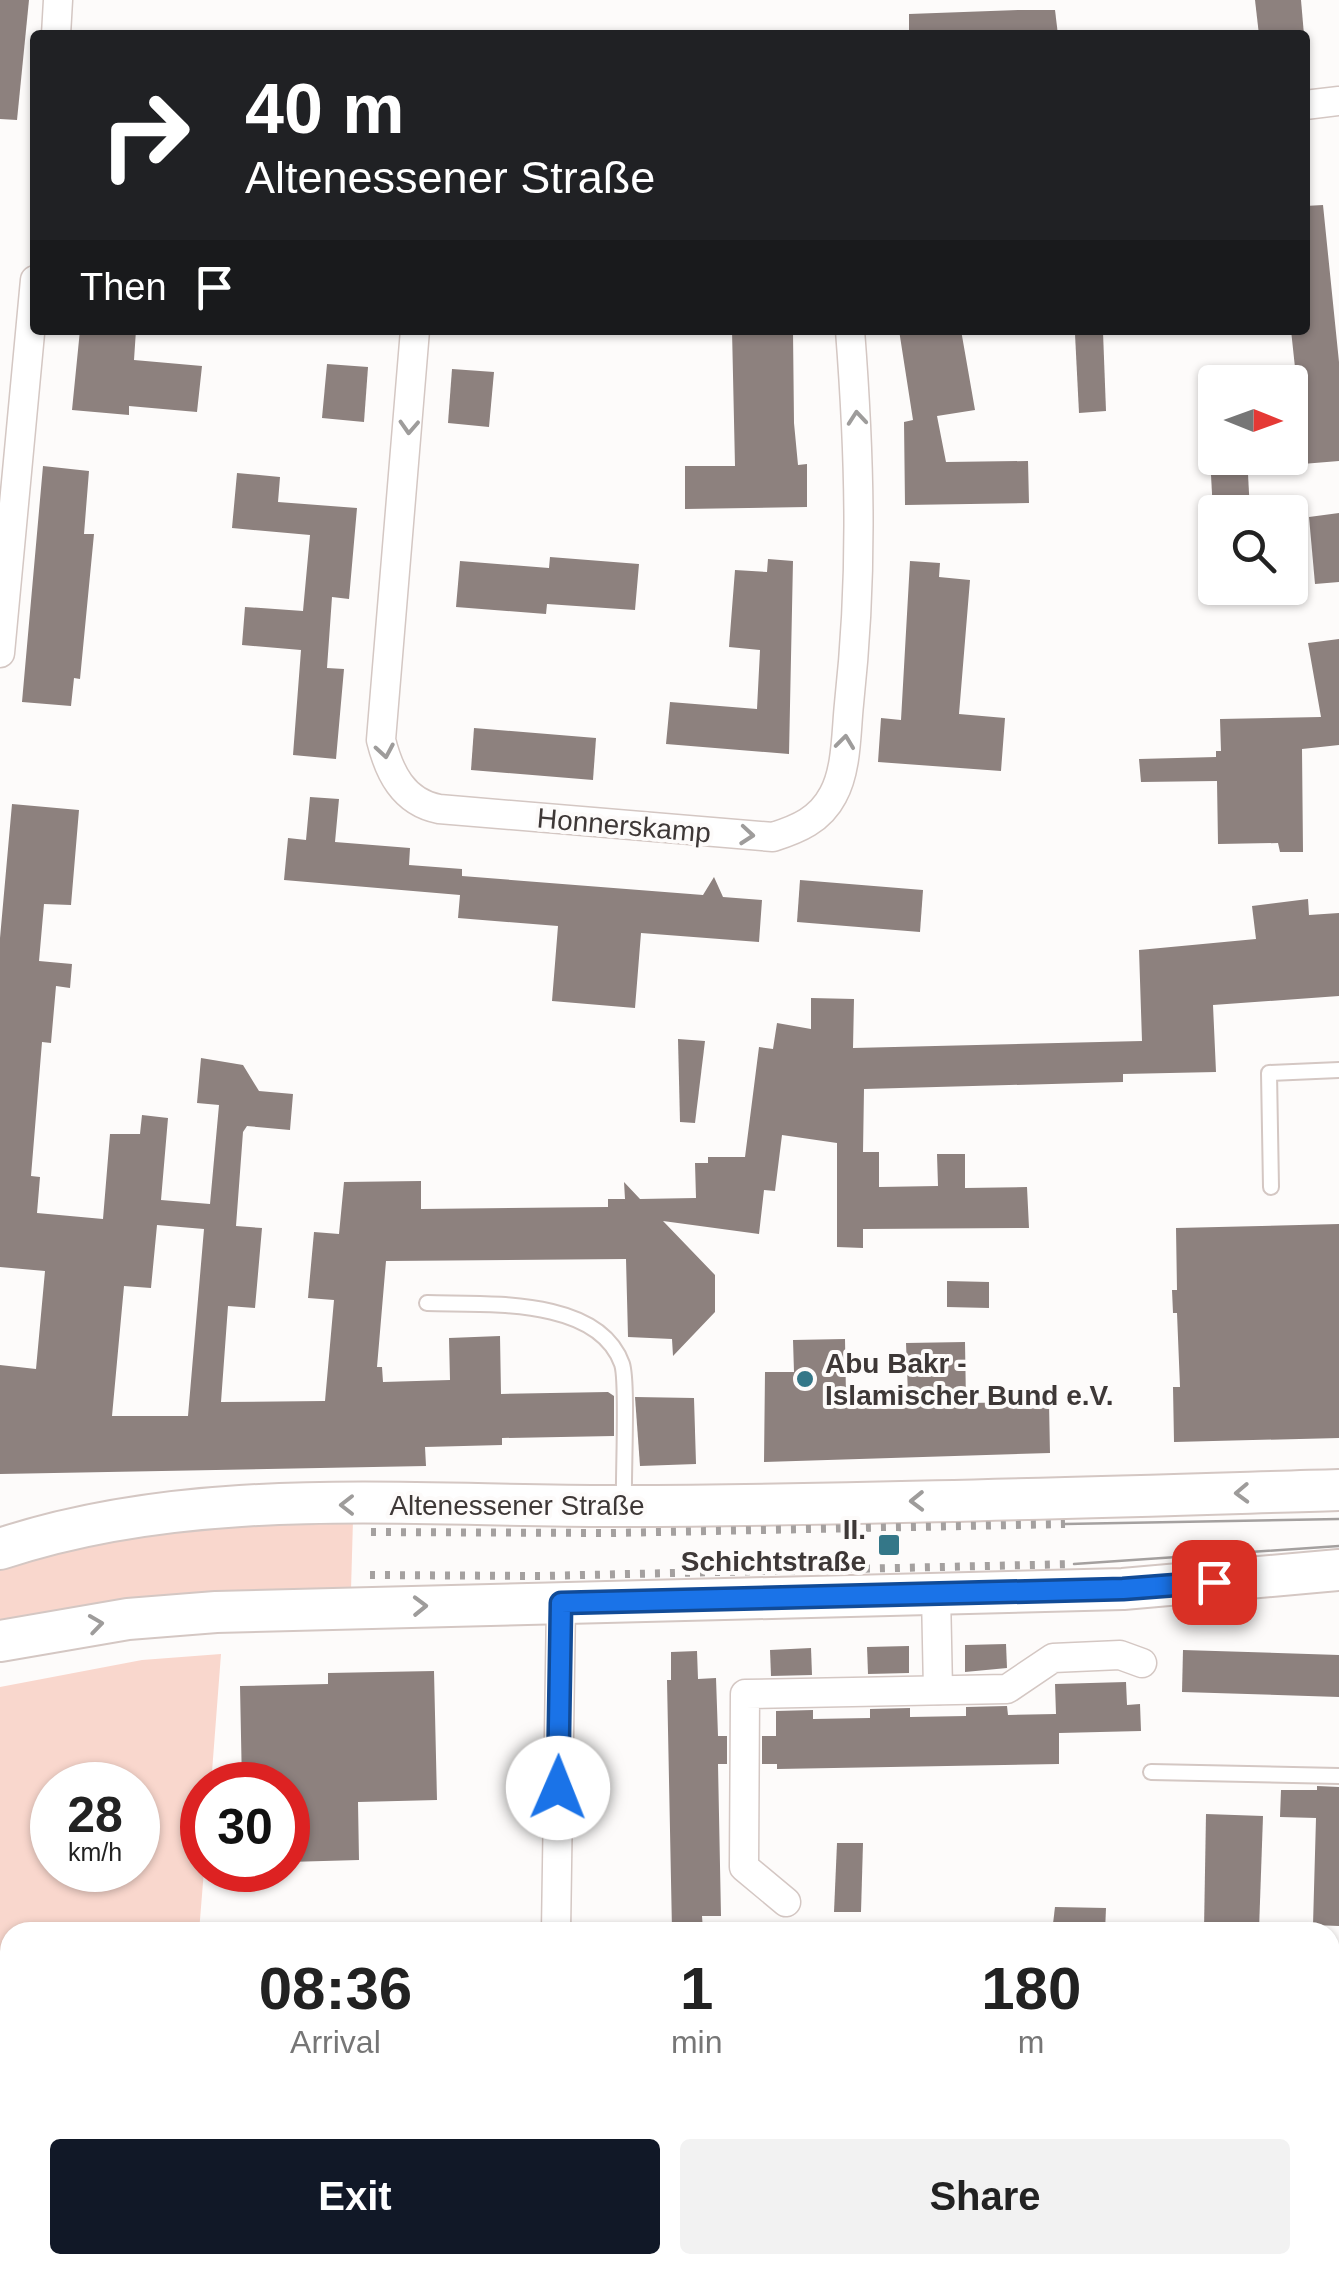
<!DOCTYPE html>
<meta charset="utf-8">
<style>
body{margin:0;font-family:Helvetica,sans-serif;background:#f2f2f2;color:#222;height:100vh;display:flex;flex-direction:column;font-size:38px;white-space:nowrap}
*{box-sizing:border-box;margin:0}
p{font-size:32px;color:#767676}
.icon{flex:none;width:55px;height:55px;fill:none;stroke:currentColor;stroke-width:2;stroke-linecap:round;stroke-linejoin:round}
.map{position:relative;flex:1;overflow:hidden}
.drawer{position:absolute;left:0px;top:1922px;width:1340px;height:352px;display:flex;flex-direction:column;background:#fff;border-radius:30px 30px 0 0;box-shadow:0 2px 8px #0004}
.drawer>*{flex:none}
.guide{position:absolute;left:30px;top:30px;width:1280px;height:305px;border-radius:10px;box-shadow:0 2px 8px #0004;background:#202124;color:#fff;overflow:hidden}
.needle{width:65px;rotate:91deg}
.tools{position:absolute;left:1198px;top:365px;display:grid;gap:20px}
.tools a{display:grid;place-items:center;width:110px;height:110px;border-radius:10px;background:#fff;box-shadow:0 2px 8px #0004;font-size:50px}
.speed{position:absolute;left:30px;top:1762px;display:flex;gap:20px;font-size:50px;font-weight:700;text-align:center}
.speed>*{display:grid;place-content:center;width:130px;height:130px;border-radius:50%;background:#fff;box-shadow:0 2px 8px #0004;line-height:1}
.speed small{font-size:25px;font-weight:400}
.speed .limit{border:15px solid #d22;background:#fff;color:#111}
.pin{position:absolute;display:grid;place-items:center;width:85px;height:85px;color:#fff;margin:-42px;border-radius:20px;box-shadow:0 5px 15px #0006}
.me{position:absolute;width:110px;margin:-55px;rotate:1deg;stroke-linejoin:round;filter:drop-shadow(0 0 8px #0008)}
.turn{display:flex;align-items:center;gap:35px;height:210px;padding:0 50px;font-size:45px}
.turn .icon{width:130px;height:130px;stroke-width:2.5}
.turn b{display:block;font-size:70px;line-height:85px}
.then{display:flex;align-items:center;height:95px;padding:0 50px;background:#0003;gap:20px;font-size:38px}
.eta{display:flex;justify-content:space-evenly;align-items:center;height:170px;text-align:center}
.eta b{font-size:60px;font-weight:800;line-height:70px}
.primary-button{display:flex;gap:20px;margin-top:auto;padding:20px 50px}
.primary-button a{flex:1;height:115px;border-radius:10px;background:#111827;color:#fff;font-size:40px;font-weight:800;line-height:115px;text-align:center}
.primary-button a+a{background:#f2f2f2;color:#222}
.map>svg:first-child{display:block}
.green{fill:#f9d7cd;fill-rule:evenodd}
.building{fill:#8d817e;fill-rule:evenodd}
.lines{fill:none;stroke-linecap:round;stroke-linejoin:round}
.lane-casing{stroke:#d4c7c3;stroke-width:18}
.street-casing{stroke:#d4c7c3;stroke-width:31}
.secondary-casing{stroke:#d4c7c3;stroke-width:44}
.lane{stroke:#fff;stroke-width:14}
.street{stroke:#fff;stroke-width:28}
.secondary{stroke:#fff;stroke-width:40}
.tram{stroke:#a4a09f;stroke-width:2.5}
.rail{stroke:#a4a09f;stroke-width:8;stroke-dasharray:5 10;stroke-linecap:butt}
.oneway{stroke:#9e9c9b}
.route-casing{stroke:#114b97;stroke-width:25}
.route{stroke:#1a73e8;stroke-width:18}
.poi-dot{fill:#347788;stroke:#fdfbfa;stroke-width:4}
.labels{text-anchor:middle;stroke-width:8;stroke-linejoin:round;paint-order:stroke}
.street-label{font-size:28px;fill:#3e3837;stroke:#fdfbfa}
.poi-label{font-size:28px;font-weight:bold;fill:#3e3837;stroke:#fdfbfa;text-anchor:start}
</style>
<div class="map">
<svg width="1339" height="2274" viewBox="0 0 1339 2274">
<rect width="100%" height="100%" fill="#fdfbfa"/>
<g class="green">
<polygon points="230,1520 353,1520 351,1590 0,1625 0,1567 57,1549"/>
<path d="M221,1654l-10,131h-9l2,85 -5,62h-189v333h324l-1,9h-333v-587l142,-27zM52,1785h86v85h-86z"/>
</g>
<g class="building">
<polygon points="0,0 29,0 17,120 0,119"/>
<polygon points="1255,0 1301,0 1304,35 1259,35"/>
<polygon points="1018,10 1055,10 1058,35 909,35 909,14"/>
<polygon points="1323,205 1339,362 1339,461 1290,465 1290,406 1299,405 1291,330 1305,330 1305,206"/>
<polygon points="80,330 136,330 134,360 202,366 197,412 129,406 129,415 72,410"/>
<polygon points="732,330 793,332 794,423 798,465 807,464 807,507 685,509 685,466 735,466"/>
<polygon points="899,330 961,330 975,410 937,416 946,462 1028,461 1029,503 905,505 904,422 913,420"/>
<polygon points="1103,332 1106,411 1079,413 1075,334"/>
<polygon points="327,364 368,367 364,422 322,418"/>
<polygon points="452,369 494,372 489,427 448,423"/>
<polygon points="43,466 89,471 84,534 94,534 80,679 74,678 71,706 22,702"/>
<polygon points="237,473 280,477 278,502 357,508 349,599 332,597 327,668 344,669 336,759 293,755 301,650 242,645 245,607 303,611 310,535 232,528"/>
<polygon points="1248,474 1250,512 1213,512 1211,475"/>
<polygon points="1339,513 1339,582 1315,584 1309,517"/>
<polygon points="550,557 639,564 635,610 547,604 546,614 456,607 460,561 549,568"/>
<polygon points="768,559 793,561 789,754 666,744 670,702 757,709 760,650 729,647 735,570 767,572"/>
<polygon points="910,561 940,563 939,577 970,580 959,714 1005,718 1001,771 878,762 881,718 901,720"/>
<polygon points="1339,639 1339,745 1302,749 1303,852 1280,852 1278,843 1218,844 1217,781 1141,782 1139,759 1216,757 1216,751 1221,751 1220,719 1321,717 1308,643"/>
<polygon points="474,728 596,738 593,780 471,770"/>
<polygon points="310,797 339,799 335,842 410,848 409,865 462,869 462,876 703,895 714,877 723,897 762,900 759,942 641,933 635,1008 552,1001 558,926 458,918 460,895 284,880 288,838 306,840"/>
<path d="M12,804l67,6 -8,95 -27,-1 -5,57 33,3 -2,24 -14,-2 -5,57 -9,-1 -11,134 9,1 -3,36 66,6 7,-85h30l2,-19 26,3 -7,82 49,4 9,-99 -22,-2 4,-45 42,7 16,26 34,3 -3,36 -43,-4 -4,6 -7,94 26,2 -7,80 -27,-2 -7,96 104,-1 9,-101 -26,-2 6,-66 25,2 5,-52 77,-1v28l187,-2v-8h17l-1,-17 16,17 56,-1 -1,-35h13v-6h37l14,-110 14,2 4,-26 34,6v-31l43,1 -1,49 289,-7 -3,-91 117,-11 -4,-33 56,-7 1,16 30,-2v83l-126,9 3,67 -93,2v8l-259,7 -1,63h16v35l59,-1 -1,-32h28v34l62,-1 2,41 -166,1v19l-26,-1v-104l-55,-8 -7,56 -11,-1 -5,44 -96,-13 52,54v37l-42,44 -1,-17 -44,-2 -2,-78 -240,2 -9,106h5l1,15 67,-2 -1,-42 51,-2 1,58 107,-2 6,4v40l-112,2v7l-77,2 1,19 -426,8v-109l36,4 9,-98 -45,-4v-329zM157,1225l47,4 -16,187h-76l12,-130 27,2z"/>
<polygon points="800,880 923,890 920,932 797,922"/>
<polygon points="678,1039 705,1041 695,1123 680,1122"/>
<polygon points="1339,1224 1339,1438 1174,1442 1173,1387 1180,1387 1177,1313 1173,1313 1172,1290 1177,1290 1176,1228"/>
<polygon points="947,1281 989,1282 989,1308 947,1307"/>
<polygon points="845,1339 846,1396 908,1395 906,1343 965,1342 966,1403 1049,1402 1050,1453 764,1462 765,1372 794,1372 793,1340"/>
<polygon points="635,1397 694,1398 696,1464 640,1466"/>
<polygon points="1006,1644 1007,1668 965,1672 965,1645"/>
<polygon points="909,1646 909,1673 868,1674 867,1647"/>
<polygon points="811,1648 812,1675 771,1676 770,1650"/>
<polygon points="1183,1650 1339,1655 1339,1697 1182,1692"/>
<polygon points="697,1651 698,1679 716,1678 718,1736 727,1736 727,1764 718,1764 721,1916 702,1916 703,1930 672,1930 667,1680 671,1680 671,1652"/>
<polygon points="434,1671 437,1800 358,1802 359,1860 288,1862 288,1785 242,1785 240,1686 328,1684 328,1673"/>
<polygon points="1126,1682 1127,1705 1140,1704 1141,1731 1059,1733 1059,1764 777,1769 777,1764 762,1764 762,1736 776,1736 776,1711 813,1710 813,1719 870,1718 870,1709 910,1708 910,1717 966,1716 966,1707 1007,1706 1008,1715 1056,1714 1055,1684"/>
<polygon points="1317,1786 1339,1787 1339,1926 1313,1925 1316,1818 1280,1817 1281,1790 1317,1790"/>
<polygon points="1206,1814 1263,1816 1259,1930 1204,1929"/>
<polygon points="837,1843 863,1843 861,1912 834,1912"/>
<polygon points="1055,1907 1106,1908 1105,1932 1052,1932"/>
</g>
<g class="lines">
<g class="lane-casing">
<g id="lane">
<polyline points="1271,1187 1269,1073 1339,1070"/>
<path d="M427,1303c57,2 171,-7 195,61 6,18 1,112 2,138"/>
<polyline points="1151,1772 1339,1776"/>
</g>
</g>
<g class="street-casing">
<g id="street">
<polyline points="56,35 58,0"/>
<polyline points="1305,105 1339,101"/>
<path d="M415,330l-34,410c8,32 22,62 58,69l334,28c25,-8 47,-17 60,-42 14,-25 13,-63 16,-91 14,-128 11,-245 1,-374"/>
<polyline points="0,653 35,280"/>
<polyline points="936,1594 938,1690"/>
<polyline points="786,1902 744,1867 745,1694 1007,1689 1053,1658 1120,1655 1142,1663"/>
<polyline points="556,1932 561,1603"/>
<polyline points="1330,2153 1339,2153"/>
<polyline points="675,2265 678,2274"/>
<polyline points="1196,2265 1196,2274"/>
<polyline points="362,2274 362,2265"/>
<polyline points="871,2274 871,2265"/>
<polyline points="1038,2274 1038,2265"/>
</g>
</g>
<g class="secondary-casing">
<g id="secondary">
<path d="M0,1549c198,-66 417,-42 622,-43 239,-1 478,-9 717,-16"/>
<polyline points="0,1641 128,1619 216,1612 1123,1589 1339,1570"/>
</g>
</g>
<use href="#lane" class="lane"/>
<use href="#street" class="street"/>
<use href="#secondary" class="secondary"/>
<g class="tram">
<polyline points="1065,1524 1339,1519"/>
<polyline points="1074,1564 1339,1546"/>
</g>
<g class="rail">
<polyline points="371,1532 610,1533 1065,1524"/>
<polyline points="370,1575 541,1576 1074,1564"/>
</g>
</g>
<defs><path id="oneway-chevron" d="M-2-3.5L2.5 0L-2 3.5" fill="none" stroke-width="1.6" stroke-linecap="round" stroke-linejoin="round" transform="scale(2.5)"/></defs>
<g class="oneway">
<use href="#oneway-chevron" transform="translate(857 418) rotate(-95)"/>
<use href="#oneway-chevron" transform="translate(409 427) rotate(93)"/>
<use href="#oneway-chevron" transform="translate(845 742) rotate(-83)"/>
<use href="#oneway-chevron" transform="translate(385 751) rotate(80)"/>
<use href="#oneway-chevron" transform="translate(747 835) rotate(5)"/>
<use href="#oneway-chevron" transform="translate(1242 1493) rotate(178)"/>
<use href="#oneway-chevron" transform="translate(917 1501) rotate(179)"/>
<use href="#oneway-chevron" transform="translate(347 1505) rotate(-180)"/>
<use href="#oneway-chevron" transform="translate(420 1606) rotate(-1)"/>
<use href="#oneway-chevron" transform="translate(96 1624) rotate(-8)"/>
</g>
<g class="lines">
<g class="route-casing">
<polyline id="route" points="558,1788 561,1603 1123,1589 1214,1582"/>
</g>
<use href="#route" class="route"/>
</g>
<g class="poi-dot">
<circle cx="805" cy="1379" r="10"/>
<rect x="877" y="1533" width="24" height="24" rx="5"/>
</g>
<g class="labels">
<g class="street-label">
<text transform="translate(624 825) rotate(5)" y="10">Honnerskamp</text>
<text x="517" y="1515">Altenessener Straße</text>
</g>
<g class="poi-label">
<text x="825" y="1373">Abu Bakr -<tspan x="825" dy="32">Islamischer Bund e.V.</tspan></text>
<text x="866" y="1539" text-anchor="end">II.<tspan x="866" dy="32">Schichtstraße</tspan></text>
</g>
</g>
</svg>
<div class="tools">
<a><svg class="needle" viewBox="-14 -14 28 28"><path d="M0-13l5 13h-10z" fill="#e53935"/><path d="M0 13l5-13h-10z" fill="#767676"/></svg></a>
<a><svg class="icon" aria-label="search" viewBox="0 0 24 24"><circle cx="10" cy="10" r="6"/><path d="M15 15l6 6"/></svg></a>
</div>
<div class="speed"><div>28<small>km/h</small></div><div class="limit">30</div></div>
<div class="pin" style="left:1214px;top:1582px;background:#d93025"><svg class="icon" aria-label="arrive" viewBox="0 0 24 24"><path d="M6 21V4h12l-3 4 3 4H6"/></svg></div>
<svg class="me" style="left:558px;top:1788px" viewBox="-20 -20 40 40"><circle r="19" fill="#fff"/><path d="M0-13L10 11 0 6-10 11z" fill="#1a73e8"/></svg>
<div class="guide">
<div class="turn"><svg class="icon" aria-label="right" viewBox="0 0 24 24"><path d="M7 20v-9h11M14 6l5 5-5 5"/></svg><div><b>40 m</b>Altenessener Straße</div></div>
<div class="then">Then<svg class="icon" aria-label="arrive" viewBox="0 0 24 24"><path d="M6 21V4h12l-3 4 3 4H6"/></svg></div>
</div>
<section class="drawer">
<div class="eta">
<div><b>08:36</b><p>Arrival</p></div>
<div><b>1</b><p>min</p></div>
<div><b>180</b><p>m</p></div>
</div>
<div class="primary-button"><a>Exit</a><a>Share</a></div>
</section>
</div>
